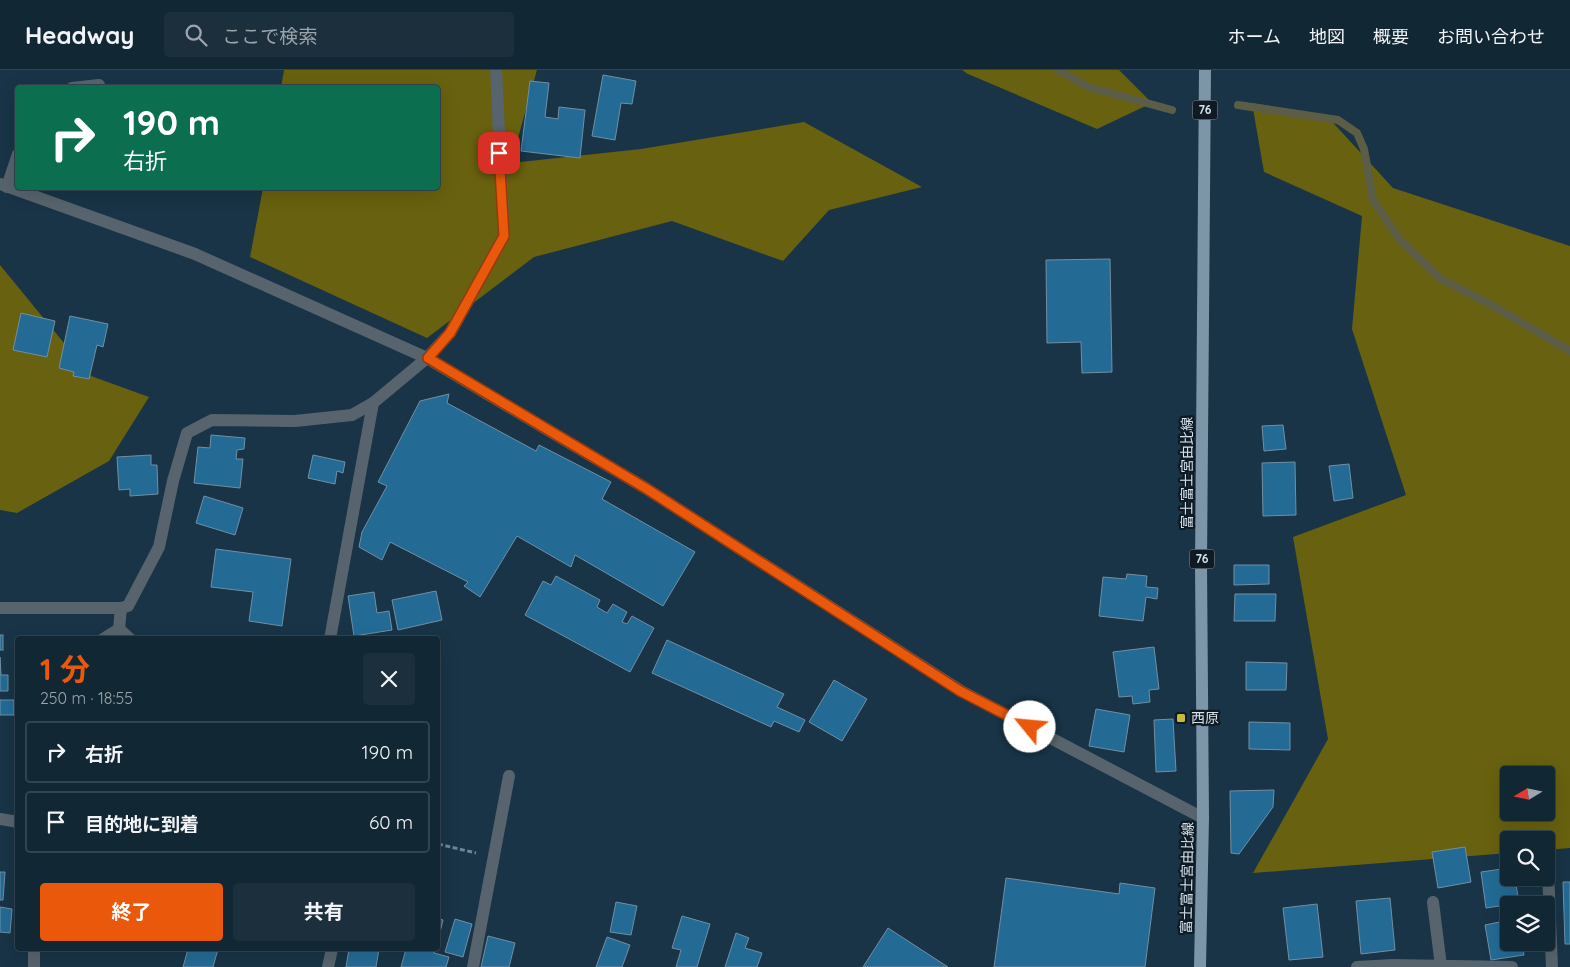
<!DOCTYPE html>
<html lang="ja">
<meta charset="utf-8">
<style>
body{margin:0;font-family:Quicksand,"Noto Sans JP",sans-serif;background:#1b2f3c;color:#f1f3f6;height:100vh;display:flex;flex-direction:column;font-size:19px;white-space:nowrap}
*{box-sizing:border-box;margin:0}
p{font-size:16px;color:#9ca5ac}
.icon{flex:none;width:28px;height:28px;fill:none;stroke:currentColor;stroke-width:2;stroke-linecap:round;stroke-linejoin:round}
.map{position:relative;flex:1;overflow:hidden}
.side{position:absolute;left:15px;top:566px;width:425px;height:315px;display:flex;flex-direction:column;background:#122734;border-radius:5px;box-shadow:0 5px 20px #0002,0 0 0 1px #31444f}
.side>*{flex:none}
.hud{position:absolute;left:15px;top:15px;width:425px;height:105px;border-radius:5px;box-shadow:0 5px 20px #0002,0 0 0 1px #31444f;background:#0b6e4f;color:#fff;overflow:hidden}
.needle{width:32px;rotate:260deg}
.fabs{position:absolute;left:1500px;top:696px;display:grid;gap:10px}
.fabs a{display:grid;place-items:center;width:55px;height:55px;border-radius:5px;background:#122734;box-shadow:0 5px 20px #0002,0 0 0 1px #31444f;font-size:25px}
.pin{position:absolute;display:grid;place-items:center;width:42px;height:42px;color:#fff;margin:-21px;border-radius:10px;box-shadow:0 2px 8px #0006}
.me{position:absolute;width:55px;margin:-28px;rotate:298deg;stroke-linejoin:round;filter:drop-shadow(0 0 4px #0008)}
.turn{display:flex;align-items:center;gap:18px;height:105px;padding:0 25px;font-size:22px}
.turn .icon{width:65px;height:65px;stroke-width:2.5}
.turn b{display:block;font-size:35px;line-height:42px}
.round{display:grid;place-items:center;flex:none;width:52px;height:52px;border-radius:5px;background:#1b2f3c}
.summary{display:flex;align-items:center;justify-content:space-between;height:85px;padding:0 25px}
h1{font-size:30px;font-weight:700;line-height:38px;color:#ea580c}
.button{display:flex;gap:10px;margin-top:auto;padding:10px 25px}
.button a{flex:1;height:58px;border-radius:5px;background:#ea580c;color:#fff;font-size:20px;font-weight:700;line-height:58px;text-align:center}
.button a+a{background:#1b2f3c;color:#f1f3f6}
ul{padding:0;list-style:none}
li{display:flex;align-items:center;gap:15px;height:62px;margin:0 10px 8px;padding:0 15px;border:2px solid #31444f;border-radius:5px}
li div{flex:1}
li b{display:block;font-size:19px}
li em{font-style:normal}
header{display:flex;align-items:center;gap:30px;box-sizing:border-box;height:70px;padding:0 25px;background:#122734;border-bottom:1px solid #31444f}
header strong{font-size:24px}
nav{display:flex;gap:28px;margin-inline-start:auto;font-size:18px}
.search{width:350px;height:45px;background:#1b2f3c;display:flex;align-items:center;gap:12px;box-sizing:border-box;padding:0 18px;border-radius:5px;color:#9ca5ac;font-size:19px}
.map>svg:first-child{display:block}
.forest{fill:#68610f;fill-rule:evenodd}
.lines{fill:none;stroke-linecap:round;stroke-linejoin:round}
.stream{stroke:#5b5d47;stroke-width:8}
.building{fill:#236b95;stroke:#718fa4}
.path{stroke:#6f8694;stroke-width:3;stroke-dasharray:5 2.5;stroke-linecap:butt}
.minor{stroke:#57646d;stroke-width:12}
.primary{stroke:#7c95a7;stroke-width:12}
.route-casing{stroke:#983908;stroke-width:12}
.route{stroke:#ea580c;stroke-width:9}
.poi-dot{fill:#c8bb3b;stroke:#0f1a23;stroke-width:2}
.labels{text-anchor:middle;stroke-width:4.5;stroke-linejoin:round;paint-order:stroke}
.shield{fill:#0f1a23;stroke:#98a7b1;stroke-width:1}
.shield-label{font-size:12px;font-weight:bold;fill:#d3e3ee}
.street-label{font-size:14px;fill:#d3e3ee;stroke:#0f1a23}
.poi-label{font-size:14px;fill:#d3e3ee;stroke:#0f1a23;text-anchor:start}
</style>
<header>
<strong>Headway</strong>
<div class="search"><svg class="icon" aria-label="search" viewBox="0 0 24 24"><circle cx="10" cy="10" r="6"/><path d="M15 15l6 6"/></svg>ここで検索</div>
<nav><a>ホーム</a><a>地図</a><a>概要</a><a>お問い合わせ</a></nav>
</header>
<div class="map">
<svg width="1570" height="897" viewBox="0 0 1570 897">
<rect width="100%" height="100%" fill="#183446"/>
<g class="forest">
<polygon points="284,0 537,0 511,93 641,79 804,52 922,117 829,140 783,191 672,151 534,187 427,268 250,187 263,118 438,118 438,18 281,17"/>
<polygon points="962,0 1119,0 1152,33 1097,59 968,4"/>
<path d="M1252,33l74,12 67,73 177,58v602l-24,2v-10h-37v13l-256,20 75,-134 -35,-202 113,-42 -54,-166 10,-113 -98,-44zM1509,705h37v37h-37z"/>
<polygon points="0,195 91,306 149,327 109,391 17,443 0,440"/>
</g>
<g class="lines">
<g class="stream">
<polyline points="1058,0 1088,17 1172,40"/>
<polyline points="1238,35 1338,50 1357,63 1364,79 1373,130 1400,170 1441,209 1490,234 1570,281"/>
</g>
</g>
<g class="building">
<polygon points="603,5 636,11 632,34 621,33 615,70 592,66"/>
<polygon points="530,11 549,13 545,47 558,49 559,37 585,40 580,88 521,81"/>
<polygon points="1110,189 1112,302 1082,303 1081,272 1047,273 1046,190"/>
<polygon points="21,243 55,251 47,287 13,280"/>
<polygon points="70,246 108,254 103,277 97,275 89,309 73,306 74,302 59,298"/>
<polygon points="449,324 447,333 536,381 539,375 611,412 602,429 695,482 663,536 575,485 571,497 517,466 480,527 464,516 468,512 390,472 382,490 359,477 362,462 387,416 378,412 420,331"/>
<polygon points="1283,355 1286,379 1264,381 1262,356"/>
<polygon points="211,365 245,368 244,379 237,380 236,389 243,389 240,418 194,413 198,377 210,378"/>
<polygon points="151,385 151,395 157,395 158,424 130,426 130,419 119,420 117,387"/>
<polygon points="313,385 345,392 343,403 337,401 335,414 308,408"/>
<polygon points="1295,392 1296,445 1263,446 1262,393"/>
<polygon points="1349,394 1353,428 1334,431 1329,396"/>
<polygon points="204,426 243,438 235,465 196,453"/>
<polygon points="216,479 291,489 282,556 249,551 253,522 211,517"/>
<polygon points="1234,495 1269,495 1269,514 1234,515"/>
<polygon points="1127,504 1147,506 1146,517 1158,518 1157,529 1146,527 1143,551 1099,546 1103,507 1126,509"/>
<polygon points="556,506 600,530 597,537 607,543 613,534 627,542 622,552 627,554 632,546 654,558 630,602 525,545 543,511 551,515"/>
<polygon points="436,521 442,550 398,560 392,530"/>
<polygon points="374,522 377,543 389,541 392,560 354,566 348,526"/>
<polygon points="1235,524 1276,524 1275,551 1234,551"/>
<rect x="0" y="565" width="3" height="15"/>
<polygon points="667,570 784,624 777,637 805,650 799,662 774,651 771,657 652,603"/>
<polygon points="1154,577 1159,619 1149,620 1150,632 1133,634 1132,626 1119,627 1113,582"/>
<polygon points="0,587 1,605 8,605 8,621 0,621"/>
<polygon points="1246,592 1287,593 1286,620 1246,620"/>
<polygon points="834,610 867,629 842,671 809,652"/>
<rect x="0" y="630" width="14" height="15"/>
<polygon points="1096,639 1130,645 1124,682 1089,676"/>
<polygon points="1173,649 1176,701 1156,702 1154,650"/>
<polygon points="1249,652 1290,653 1290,680 1249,679"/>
<polygon points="1274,720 1273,737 1239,784 1231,783 1230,721"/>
<polygon points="1465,777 1471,812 1438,818 1432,782"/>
<polygon points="1509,798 1509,808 1515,808 1519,833 1486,838 1481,802"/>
<polygon points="0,802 5,802 3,830 0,830"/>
<polygon points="1006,808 1119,824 1120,813 1155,818 1145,897 994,897"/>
<polygon points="1563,812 1570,812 1570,874 1565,874"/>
<polygon points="1390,828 1395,880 1361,884 1356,831"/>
<polygon points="616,832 637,836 631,865 610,862"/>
<polygon points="1317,834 1323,887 1289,890 1283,838"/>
<polygon points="0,837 12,839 10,863 0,862"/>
<polygon points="682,846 710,854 697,897 676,897 681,880 672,878"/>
<polygon points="438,848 443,850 438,871"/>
<polygon points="455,849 472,854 463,887 445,882"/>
<polygon points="1509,850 1509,872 1522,872 1524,885 1491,890 1485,855"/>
<polygon points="888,858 948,897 863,897"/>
<polygon points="736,863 749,868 745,878 762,883 757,897 725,897"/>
<polygon points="488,866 515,873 509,897 481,897"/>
<polygon points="607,867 630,875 622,897 596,897"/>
<polygon points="188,879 218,879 213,897 183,897"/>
<polygon points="349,879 379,879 376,897 346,897"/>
<polygon points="406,879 435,879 434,883 449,887 446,897 401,897"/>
</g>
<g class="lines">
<polyline class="path" points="438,774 476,783"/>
<g class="minor">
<polyline points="72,18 99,15"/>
<polyline points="0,114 195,184 427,288 647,419 961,621 1203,748"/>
<polyline points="7,117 18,84"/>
<polyline points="0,538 121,538"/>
<polyline points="119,559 130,569"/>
<polyline points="103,569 119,559 121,538 128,536 159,477 173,411 187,363 212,350 295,351 352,345 373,333 427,288 450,263 504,166 496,0"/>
<polyline points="330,569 373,333"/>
<polyline points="0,749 18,752"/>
<polyline points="1548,800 1552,897"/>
<polyline points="1433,832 1441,896"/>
<polyline points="34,897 34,879"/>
<polyline points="328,897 332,879"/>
<polyline points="473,897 509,706"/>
<polyline points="1357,897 1393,895 1512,897"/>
</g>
<polyline class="primary" points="1200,897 1203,748 1201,494 1205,0"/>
</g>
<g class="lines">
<g class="route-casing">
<polyline id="route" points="499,83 504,166 450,263 428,288 647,419 960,621 1030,657"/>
</g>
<use href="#route" class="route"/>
</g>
<rect class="poi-dot" x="1176" y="643" width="10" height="10" rx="2.5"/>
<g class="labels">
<g class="shield">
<rect x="1192.5" y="30.5" width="25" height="19" rx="4"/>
<rect x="1189.5" y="479.5" width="25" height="19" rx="4"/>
</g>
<g class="shield-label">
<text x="1205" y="44">76</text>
<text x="1202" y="493">76</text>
</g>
<g class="street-label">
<text transform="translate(1187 403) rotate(-90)" y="5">富士富士宮由比線</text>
<text transform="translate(1187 808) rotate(-89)" y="5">富士富士宮由比線</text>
</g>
<g class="poi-label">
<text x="1191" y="653">西原</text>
</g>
</g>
</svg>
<div class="fabs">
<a><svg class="needle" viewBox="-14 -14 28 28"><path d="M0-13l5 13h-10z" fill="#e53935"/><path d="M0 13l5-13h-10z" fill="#9ca5ac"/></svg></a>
<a><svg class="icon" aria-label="search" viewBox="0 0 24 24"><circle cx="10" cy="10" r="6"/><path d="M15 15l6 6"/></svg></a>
<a><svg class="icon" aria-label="layers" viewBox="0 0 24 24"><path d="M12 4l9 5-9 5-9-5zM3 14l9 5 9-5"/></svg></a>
</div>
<div class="pin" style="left:499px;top:83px;background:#d93025"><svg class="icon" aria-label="arrive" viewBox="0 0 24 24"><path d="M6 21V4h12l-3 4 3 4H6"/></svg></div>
<svg class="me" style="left:1030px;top:657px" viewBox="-20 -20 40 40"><circle r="19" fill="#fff"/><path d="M0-13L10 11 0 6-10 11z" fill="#ea580c"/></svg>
<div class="hud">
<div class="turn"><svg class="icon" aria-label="right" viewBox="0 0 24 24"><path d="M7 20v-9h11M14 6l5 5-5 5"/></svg><div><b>190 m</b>右折</div></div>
</div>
<section class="side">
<div class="summary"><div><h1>1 分</h1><p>250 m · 18:55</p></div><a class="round"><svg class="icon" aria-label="close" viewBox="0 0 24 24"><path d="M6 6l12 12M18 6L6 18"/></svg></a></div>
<ul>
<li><svg class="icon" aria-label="right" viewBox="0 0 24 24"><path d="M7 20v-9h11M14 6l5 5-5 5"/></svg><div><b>右折</b></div><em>190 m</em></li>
<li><svg class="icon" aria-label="arrive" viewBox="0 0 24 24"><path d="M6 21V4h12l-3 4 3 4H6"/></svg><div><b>目的地に到着</b></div><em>60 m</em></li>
</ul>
<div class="button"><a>終了</a><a>共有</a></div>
</section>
</div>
